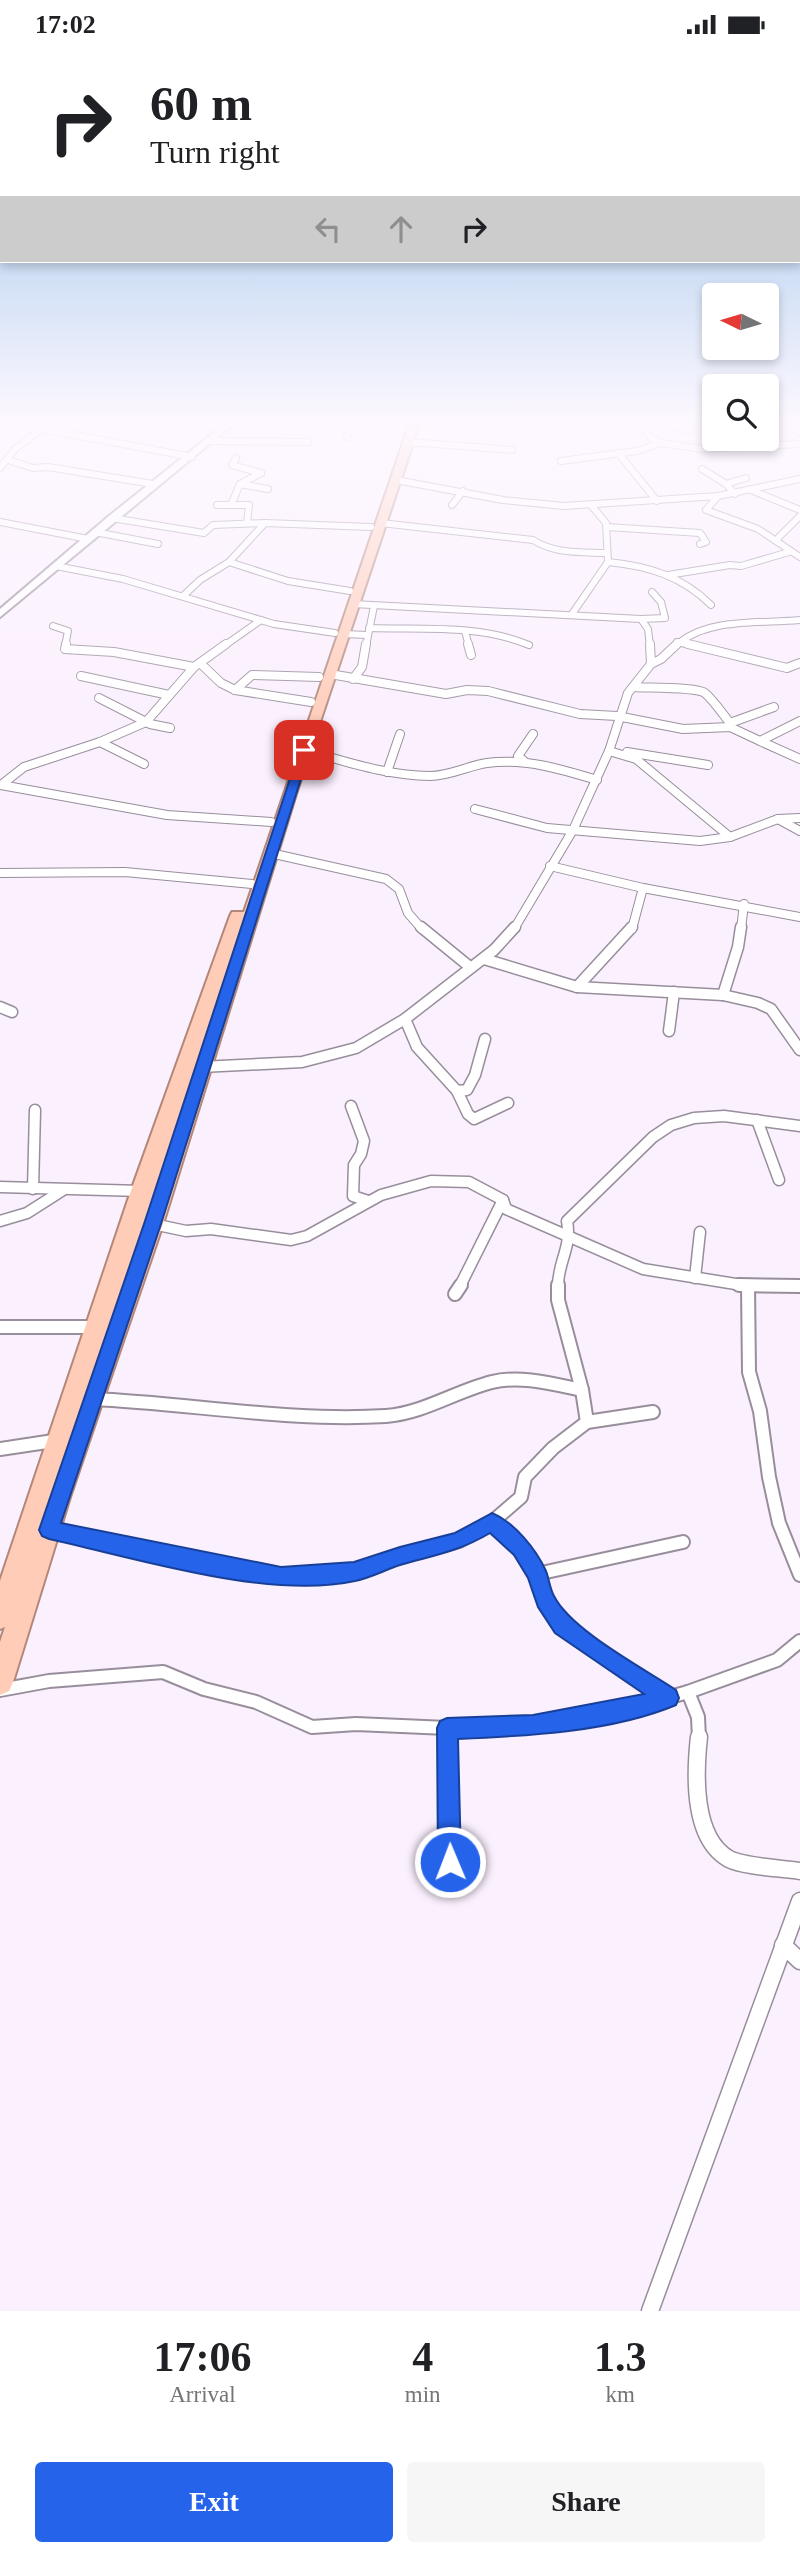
<!DOCTYPE html>
<style>
body{margin:0;font-family:Georgia,serif;background:#f6f6f6;color:#202124;height:100vh;display:flex;flex-direction:column;font-size:26px;white-space:nowrap}
*{box-sizing:border-box;margin:0}
p{font-size:23px;color:#757577}
.icon{flex:none;width:38px;height:38px;fill:none;stroke:currentColor;stroke-width:2;stroke-linecap:round;stroke-linejoin:round}
.map{position:relative;height:2262px;overflow:hidden}
.drawer{display:flex;flex-direction:column;background:#fff;flex:1}
.drawer>*{flex:none}
.guide{position:absolute;left:0px;top:0px;width:802px;height:214px;box-shadow:0 4px 10px #0003;background:#fff;color:#202124;overflow:hidden}
.needle{width:46px;rotate:275deg}
.tools{position:absolute;left:702px;top:234px;display:grid;gap:14px}
.tools a{display:grid;place-items:center;width:77px;height:77px;border-radius:7px;background:#fff;box-shadow:0 4px 10px #0003;font-size:35px}
.pin{position:absolute;display:grid;place-items:center;width:60px;height:60px;color:#fff;margin:-30px;border-radius:14px;box-shadow:0 4px 10px #0006}
.me{position:absolute;width:77px;margin:-38px;rotate:359deg;stroke-linejoin:round;filter:drop-shadow(0 0 5px #0008)}
.turn{display:flex;align-items:center;gap:24px;height:147px;padding:0 35px;font-size:32px}
.turn .icon{width:91px;height:91px;stroke-width:2.5}
.turn b{display:block;font-size:49px;line-height:60px}
.lanes{display:flex;align-items:center;height:66px;padding:0 35px;background:#0003;justify-content:center;gap:35px;direction:ltr}
.lanes .off{opacity:.35}
.eta{display:flex;justify-content:space-evenly;align-items:center;height:119px;text-align:center}
.eta b{font-size:42px;font-weight:800;line-height:49px}
.action{display:flex;gap:14px;margin-top:auto;padding:14px 35px}
.action a{flex:1;height:80px;border-radius:7px;background:#2563eb;color:#fff;font-size:28px;font-weight:800;line-height:80px;text-align:center}
.action a+a{background:#f6f6f6;color:#202124}
.status{display:flex;justify-content:space-between;align-items:center;height:49px;padding:0 35px;background:#fff;direction:ltr}
.status svg{height:19px;fill:currentColor}
.map>svg:first-child{display:block}
.lines{fill:none;stroke-linecap:round;stroke-linejoin:round}
.minor-far4-casing{stroke:#988e9b;stroke-width:8}
.minor-far3-casing{stroke:#988e9b;stroke-width:10}
.minor-far2-casing{stroke:#988e9b;stroke-width:13}
.minor-far1-casing{stroke:#988e9b;stroke-width:16}
.minor-casing{stroke:#988e9b;stroke-width:19}
.tertiary-casing{stroke:#988e9b;stroke-width:4}
.trunk-casing{stroke:#b3887a;stroke-width:4}
.minor-far4{stroke:#fff;stroke-width:6}
.minor-far3{stroke:#fff;stroke-width:8}
.minor-far2{stroke:#fff;stroke-width:10}
.minor-far1{stroke:#fff;stroke-width:12}
.minor{stroke:#fff;stroke-width:16}
.tertiary{fill:#fff;fill-rule:evenodd}
.trunk{fill:#ffccb8;fill-rule:evenodd}
.route{fill:#2563eb;stroke:#184099;stroke-width:2}
</style>
<div class="status"><b>17:02</b><svg viewBox="0 0 49 12"><path d="M0 12V9h3v3zM5 12V6h3v6zM10 12V3h3v9zM15 12V0h3v12zM26 1h20v11H26zM47 4h2v5h-2z"/></svg></div>
<div class="map">
<svg width="800" height="2262" viewBox="0 0 800 2262">
<rect width="100%" height="100%" fill="#fbf0fe"/>
<g class="lines">
<g class="minor-far4-casing">
<g id="minor-far4">
<polyline points="6,373 192,408"/>
<polyline points="655,373 690,381"/>
<polyline points="658,373 645,381 651,389 661,394"/>
<polyline points="776,373 799,383"/>
<polyline points="347,388 353,373"/>
<polyline points="210,392 308,393"/>
<polyline points="409,393 512,401"/>
<polyline points="619,405 657,452"/>
<polyline points="236,409 232,416 261,424"/>
<polyline points="8,411 33,419 48,418 153,435"/>
<polyline points="561,412 637,402 661,394 703,400 800,395"/>
<polyline points="0,419 14,401 41,380"/>
<polyline points="702,420 726,435 735,445"/>
<polyline points="396,431 503,451 564,457 718,447 800,430"/>
<polyline points="240,435 268,440"/>
<polyline points="726,435 746,429"/>
<polyline points="751,441 800,461"/>
<polyline points="718,447 706,461 758,480 800,508"/>
<polyline points="217,456 249,456 247,474"/>
<polyline points="231,456 240,435 261,424"/>
<polyline points="452,456 463,442"/>
<polyline points="112,469 204,484 213,476 265,474"/>
<polyline points="0,473 88,490"/>
<path d="M381,474l152,17c22,14 48,12 73,13"/>
<polyline points="607,478 700,484 706,493 700,495"/>
<polyline points="95,483 158,495"/>
<polyline points="777,490 800,467"/>
<polyline points="229,513 265,474 371,478"/>
<path d="M608,513c40,4 74,14 103,43"/>
<polyline points="56,517 123,530 274,575 335,584"/>
<polyline points="668,526 730,516 741,517 789,503"/>
<polyline points="183,547 200,531 229,513 288,532 350,542"/>
<polyline points="353,555 641,570 648,580 650,597"/>
<polyline points="572,565 608,513 606,474 591,456"/>
<polyline points="641,570 665,569 661,553 652,543"/>
<polyline points="53,577 68,582 65,597"/>
<path d="M369,579c53,2 110,-4 160,17"/>
<polyline points="465,582 469,597"/>
<polyline points="344,585 367,586"/>
<polyline points="677,593 695,597"/>
<polyline points="224,597 261,571"/>
<polyline points="366,597 374,557"/>
<path d="M676,597c29,-29 86,-22 124,-26"/>
</g>
</g>
<g class="minor-far3-casing">
<g id="minor-far3">
<polyline points="66,595 65,600 114,603 194,618"/>
<polyline points="226,595 194,618 146,673 100,693 24,718 1,736 167,766 271,773"/>
<polyline points="468,595 471,606"/>
<polyline points="650,595 651,615"/>
<polyline points="688,595 787,619 800,614"/>
<polyline points="200,614 221,634 235,641"/>
<polyline points="330,625 446,645 467,641 488,642 580,665 617,667 683,680 730,678 760,692 800,672"/>
<polyline points="81,627 169,646"/>
<polyline points="353,630 362,618 366,595"/>
<path d="M634,638c14,1 63,0 71,6 9,8 17,20 25,30"/>
<polyline points="99,649 150,675 170,679"/>
<polyline points="311,653 235,641 252,626 319,628"/>
<polyline points="730,678 730,674 774,658"/>
<polyline points="760,692 800,710"/>
<polyline points="100,693 144,715"/>
<path d="M304,701c41,11 83,26 126,26 20,0 37,-10 57,-13 38,-5 74,6 110,17"/>
<polyline points="609,702 636,710 730,788"/>
<polyline points="627,703 708,716"/>
<polyline points="524,712 518,707 533,685"/>
<polyline points="387,723 400,685"/>
<polyline points="475,760 547,779 700,792 730,788 778,770 800,769"/>
<polyline points="778,770 800,782"/>
<polyline points="270,804 386,830 399,840 408,864 422,880"/>
<polyline points="550,817 643,839 800,868"/>
<polyline points="0,824 125,823 252,835"/>
<polyline points="514,880 573,781 609,702 628,644 651,615 661,610 677,595"/>
<polyline points="632,880 643,839"/>
<polyline points="741,880 744,855"/>
</g>
</g>
<g class="minor-far2-casing">
<g id="minor-far2">
<polyline points="421,878 470,918"/>
<polyline points="484,910 577,938 723,946 758,954 771,960 800,1001"/>
<polyline points="577,938 632,878"/>
<polyline points="723,946 738,898 741,878"/>
<polyline points="0,958 12,963"/>
<polyline points="405,970 417,998 457,1042 467,1041 475,1026 485,990"/>
<polyline points="669,982 674,943"/>
<polyline points="201,1018 302,1013 356,999 405,970 494,901 515,878"/>
<polyline points="457,1042 468,1065 474,1070 508,1054"/>
<polyline points="351,1057 364,1092 361,1105 354,1116 353,1147 368,1152"/>
<polyline points="757,1071 779,1131"/>
<polyline points="0,1138 141,1142"/>
<polyline points="33,1140 35,1061"/>
<polyline points="0,1172 27,1164 63,1141"/>
<polyline points="153,1175 186,1182 211,1180 291,1191 307,1187 381,1146 431,1132 469,1133 503,1151 506,1160 643,1220 748,1237 800,1237"/>
<polyline points="695,1229 700,1183"/>
<polyline points="460,1237 503,1151"/>
<path d="M558,1237c0,-25 14,-38 9,-65l86,-84 18,-12 23,-7 30,-2 76,10"/>
</g>
</g>
<g class="minor-far1-casing">
<g id="minor-far1">
<polyline points="739,1236 800,1237"/>
<polyline points="748,1237 749,1323 760,1362 769,1428 779,1474 800,1526"/>
<polyline points="455,1245 461,1236"/>
<polyline points="0,1278 97,1278"/>
<path d="M92,1350c97,4 196,23 294,17 38,-3 70,-25 106,-34 29,-7 61,2 90,8"/>
<polyline points="587,1373 653,1363"/>
<polyline points="0,1400 60,1391"/>
<polyline points="492,1473 521,1500 537,1525 545,1552 562,1577 669,1649"/>
<polyline points="49,1481 205,1515 281,1528 354,1523 400,1507 459,1492 492,1473 521,1448 525,1428 553,1399 587,1373 582,1341 558,1251 558,1236"/>
<polyline points="537,1525 683,1493"/>
<polyline points="0,1641 49,1632 163,1623 204,1640 256,1653 312,1678 356,1675 447,1679 533,1676 631,1659 688,1643 777,1611 800,1592"/>
<polyline points="688,1643 698,1668 699,1690"/>
<polyline points="447,1679 447,1690"/>
</g>
</g>
<g class="minor-casing">
<g id="minor">
<polyline points="447,1688 450,1813"/>
<path d="M699,1688c-4,36 -7,101 30,122 16,8 53,9 71,12"/>
<polyline points="783,1896 800,1912"/>
<polyline points="650,2262 800,1852"/>
</g>
</g>
<g class="tertiary-casing">
<polygon id="tertiary" points="227,373 236,373 0,568 0,560 109,467"/>
</g>
<g class="trunk-casing">
<polygon id="trunk" points="410,373 420,373 296,745 163,1175 71,1445 13,1633 9,1642 0,1646 0,1593 5,1578 0,1580 0,1532 131,1142 230,867 232,863 244,863"/>
</g>
<use href="#minor-far4" class="minor-far4"/>
<use href="#minor-far3" class="minor-far3"/>
<use href="#minor-far2" class="minor-far2"/>
<use href="#minor-far1" class="minor-far1"/>
<use href="#minor" class="minor"/>
<use href="#tertiary" class="tertiary"/>
<use href="#trunk" class="trunk"/>
</g>
<linearGradient id="sky" x2="0" y2="1"><stop stop-color="#8cbae7"/><stop offset="0.54" stop-color="#fdf8ff"/><stop offset="1" stop-color="#fdf8ff" stop-opacity="0"/></linearGradient>
<rect width="800" height="690" fill="url(#sky)"/>
<path class="route" d="M300,699l10,2 -149,474 -100,299 220,44 73,-5 46,-15 55,-14 37,-20c22,9 44,36 54,58 3,8 4,18 8,25 17,34 89,72 122,94l3,8 -3,7c-64,27 -149,31 -218,34l3,123 -3,8 -8,3 -8,-3 -4,-8 -1,-134 3,-7 7,-3 86,-3 111,-21 -89,-61 -17,-26 -10,-29 -14,-23 -24,-22c-32,19 -56,22 -90,32 -15,5 -30,13 -45,16 -87,19 -219,-23 -306,-42l-7,-3 -3,-6 105,-306z"/>
</svg>
<div class="tools">
<a><svg class="needle" viewBox="-14 -14 28 28"><path d="M0-13l5 13h-10z" fill="#e53935"/><path d="M0 13l5-13h-10z" fill="#757577"/></svg></a>
<a><svg class="icon" aria-label="search" viewBox="0 0 24 24"><circle cx="10" cy="10" r="6"/><path d="M15 15l6 6"/></svg></a>
</div>
<div class="pin" style="left:304px;top:701px;background:#d93025"><svg class="icon" aria-label="arrive" viewBox="0 0 24 24"><path d="M6 21V4h12l-3 4 3 4H6"/></svg></div>
<svg class="me" style="left:450px;top:1813px" viewBox="-20 -20 40 40"><circle r="17" fill="#2563eb" stroke="#fff" stroke-width="3"/><path d="M0-11L8 9 0 5-8 9z" fill="#fff"/></svg>
<div class="guide">
<div class="turn"><svg class="icon" aria-label="right" viewBox="0 0 24 24"><path d="M7 20v-9h11M14 6l5 5-5 5"/></svg><div><b>60 m</b>Turn right</div></div>
<div class="lanes"><svg class="icon off" aria-label="left" viewBox="0 0 24 24"><path d="M17 20v-9H6M10 6l-5 5 5 5"/></svg><svg class="icon off" aria-label="ahead" viewBox="0 0 24 24"><path d="M12 20V5M6 11l6-6 6 6"/></svg><svg class="icon" aria-label="right" viewBox="0 0 24 24"><path d="M7 20v-9h11M14 6l5 5-5 5"/></svg></div>
</div>
</div>
<section class="drawer">
<div class="eta">
<div><b>17:06</b><p>Arrival</p></div>
<div><b>4</b><p>min</p></div>
<div><b>1.3</b><p>km</p></div>
</div>
<div class="action"><a>Exit</a><a>Share</a></div>
</section>
